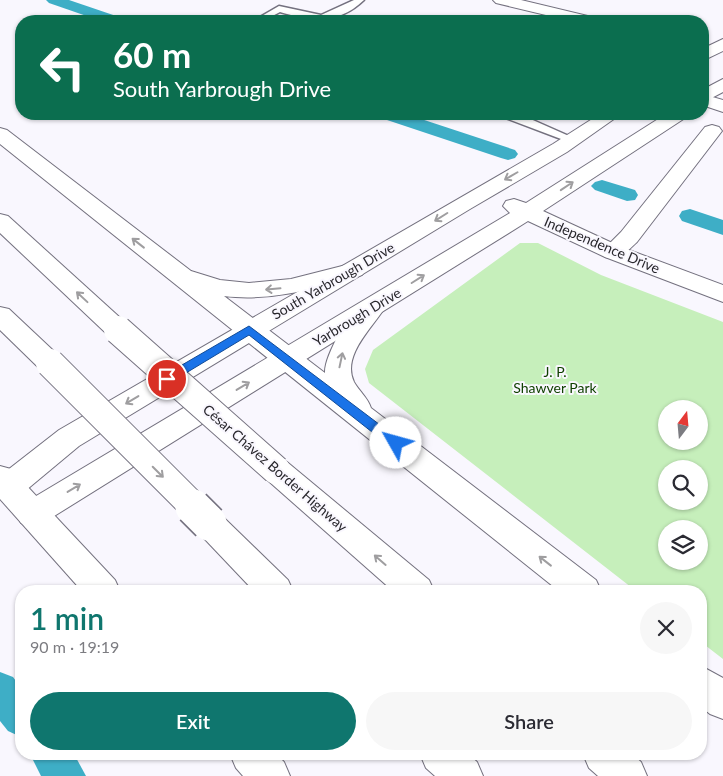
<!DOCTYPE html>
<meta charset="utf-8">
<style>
body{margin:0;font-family:Lato,sans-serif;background:#f7f7f7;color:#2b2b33;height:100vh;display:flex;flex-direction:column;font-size:19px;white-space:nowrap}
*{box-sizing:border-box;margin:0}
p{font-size:16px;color:#7c7c81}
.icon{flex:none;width:28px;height:28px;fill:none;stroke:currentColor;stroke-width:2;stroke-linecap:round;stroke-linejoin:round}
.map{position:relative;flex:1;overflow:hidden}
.side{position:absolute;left:15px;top:585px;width:692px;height:175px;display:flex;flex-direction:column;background:#fff;border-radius:20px;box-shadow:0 1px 4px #0004}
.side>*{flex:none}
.top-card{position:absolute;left:15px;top:15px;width:694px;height:105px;border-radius:20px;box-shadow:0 1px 4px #0004;background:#0b6e4f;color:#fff;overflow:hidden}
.needle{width:32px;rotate:16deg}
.fabs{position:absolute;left:658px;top:400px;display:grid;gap:10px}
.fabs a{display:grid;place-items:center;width:50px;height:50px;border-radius:50%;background:#fff;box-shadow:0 1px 4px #0004;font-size:25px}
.pin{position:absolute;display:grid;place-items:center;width:42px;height:42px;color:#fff;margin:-21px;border:2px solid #fff;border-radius:50%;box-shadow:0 1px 5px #0007}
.me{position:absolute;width:55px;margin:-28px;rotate:308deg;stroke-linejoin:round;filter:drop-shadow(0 0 4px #0008)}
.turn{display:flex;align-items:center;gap:18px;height:105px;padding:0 15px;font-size:22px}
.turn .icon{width:65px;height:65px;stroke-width:2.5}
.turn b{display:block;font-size:35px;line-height:42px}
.round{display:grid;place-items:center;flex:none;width:52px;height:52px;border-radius:26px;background:#f7f7f7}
.head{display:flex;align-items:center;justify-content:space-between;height:85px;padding:0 15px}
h1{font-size:30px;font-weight:600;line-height:38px;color:#0f766e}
.cta{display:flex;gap:10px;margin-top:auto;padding:10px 15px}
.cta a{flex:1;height:58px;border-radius:30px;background:#0f766e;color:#fff;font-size:20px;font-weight:600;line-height:58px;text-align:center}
.cta a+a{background:#f7f7f7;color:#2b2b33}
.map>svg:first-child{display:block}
.green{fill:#c6efbb;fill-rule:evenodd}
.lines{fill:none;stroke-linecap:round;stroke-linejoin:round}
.canal{fill:#3eaec6;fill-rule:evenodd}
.lane-casing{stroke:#74717f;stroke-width:3}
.street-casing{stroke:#74717f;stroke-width:2}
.secondary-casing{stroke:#74717f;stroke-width:2}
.highway-casing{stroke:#74717f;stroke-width:2}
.lane{fill:#fff;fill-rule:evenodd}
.street{fill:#fff;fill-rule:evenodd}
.secondary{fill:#fff;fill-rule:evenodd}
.highway{fill:#fff;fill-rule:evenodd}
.highway-bridge-far1-casing{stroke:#74717f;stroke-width:30;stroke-linecap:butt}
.highway-bridge-casing{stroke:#74717f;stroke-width:38;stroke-linecap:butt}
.highway-bridge-far1{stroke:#fff;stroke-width:28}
.highway-bridge{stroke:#fff;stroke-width:35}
.oneway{stroke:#9f9ea0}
.route{fill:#1a73e8;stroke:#114b97}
.labels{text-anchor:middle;stroke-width:4;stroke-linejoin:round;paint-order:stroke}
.street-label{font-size:14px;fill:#29282d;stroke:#f9f7fe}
.park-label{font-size:14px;fill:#104100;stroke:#f9f7fe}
</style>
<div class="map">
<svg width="723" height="776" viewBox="0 0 723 776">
<rect width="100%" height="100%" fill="#f9f7fe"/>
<path class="green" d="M520,243h18l63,32 122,47v337l-22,-17v-51h-65l-267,-208 -4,-14 8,-19zM666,409h33v32h-33zM666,469h33v32h-33zM666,529h33v32h-33z"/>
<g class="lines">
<g class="canal">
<polygon points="46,0 69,0 122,18 124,21 101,21 49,3"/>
<polygon points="379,114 406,114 515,150 518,154 515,158 508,160 501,158 381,118"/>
<polygon points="602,180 635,190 638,195 635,200 627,201 595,190 591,186 595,182"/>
<polygon points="690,209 723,220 723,235 682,221 679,216 682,211"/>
<polygon points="0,672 13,677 21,688 21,737 8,731 0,721"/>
<polygon points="30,754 74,754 86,776 41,776"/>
</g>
<g class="lane-casing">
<g id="lane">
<path d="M354,0h10c-26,25 -53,21 -84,12l-17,9h-10l26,-15 42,9z"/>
<polygon points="495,114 529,114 526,117 578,140 573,143 569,142"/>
</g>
</g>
<g class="street-casing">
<g id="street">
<polygon points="493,0 521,0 596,18 598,21 571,21 496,3"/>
<polygon points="702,94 723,100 723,112 702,105"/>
<path d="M712,125l7,2 3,4 -85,111c-11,10 -17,19 -32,15l-4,-5 20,-20 84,-105z"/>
</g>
</g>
<g class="secondary-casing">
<g id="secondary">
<polygon points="723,39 723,51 702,61 702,49"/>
<polygon points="723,79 723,92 702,103 702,90"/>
<polygon points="600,114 621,114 567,152 470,209 79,446 19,496 8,499 0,497 0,476 59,430 553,144"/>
<polygon points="666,114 687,114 685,118 543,211 621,247 723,285 723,302 605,257 528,221 43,523 32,527 21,523 16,514 21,505 510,213 503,206 506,201 514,199 526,203"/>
</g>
</g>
<g class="highway-casing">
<g id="highway">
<path d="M0,128l7,2 184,141 29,9 29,3 42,-4 63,-16 8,2 4,5 -4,5c-46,13 -90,27 -138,21l101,77c-1,-17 27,-67 42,-73 6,-3 10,-1 16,0l3,6c-12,20 -45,49 -32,76 5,9 14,16 17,26l225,172 5,11h-42l-559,-447z"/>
<polygon points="0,214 8,216 127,324 131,330 127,336 118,339 109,336 0,233"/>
<polygon points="0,307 9,309 59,356 63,363 59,370 50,372 41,370 0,330"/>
<polygon points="276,458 287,462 429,580 434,591 393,591 265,478 261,470 265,462"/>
<polygon points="0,466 11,469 115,580 120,591 82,591 0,499"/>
<polygon points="209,510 220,514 288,580 293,591 254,591 198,532 193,523 198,514"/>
<polygon points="701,666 723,678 723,719 710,714 701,707"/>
<polygon points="230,754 276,754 284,762 290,776 243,776 236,768"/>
<polygon points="420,754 468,754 477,762 483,776 435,776 426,768"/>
<polygon points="583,754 632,754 641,762 647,776 598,776 589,768"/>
</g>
</g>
<use href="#lane" class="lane"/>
<use href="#street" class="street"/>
<use href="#secondary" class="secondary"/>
<use href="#highway" class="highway"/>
<g class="highway-bridge-far1-casing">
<g id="highway-bridge-far1">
<polyline points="118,330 276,470"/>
<polyline points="50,363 195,508"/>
</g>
</g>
<g class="highway-bridge-casing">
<polyline id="highway-bridge" points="193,507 209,523"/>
</g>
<use href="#highway-bridge-far1" class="highway-bridge-far1"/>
<use href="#highway-bridge" class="highway-bridge"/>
</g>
<defs><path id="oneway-shaft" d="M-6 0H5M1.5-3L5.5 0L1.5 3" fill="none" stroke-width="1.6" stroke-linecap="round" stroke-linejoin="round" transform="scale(1.25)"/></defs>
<g class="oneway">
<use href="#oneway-shaft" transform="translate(511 176) rotate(150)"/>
<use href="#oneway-shaft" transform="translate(567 186) rotate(-34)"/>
<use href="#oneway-shaft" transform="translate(441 217) rotate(148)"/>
<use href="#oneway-shaft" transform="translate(138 243) rotate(-142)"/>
<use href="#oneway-shaft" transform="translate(418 279) rotate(-32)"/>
<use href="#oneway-shaft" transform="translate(273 289) rotate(175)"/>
<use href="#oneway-shaft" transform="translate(82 297) rotate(-137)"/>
<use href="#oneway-shaft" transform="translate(341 360) rotate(-78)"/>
<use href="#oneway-shaft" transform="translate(243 386) rotate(-31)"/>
<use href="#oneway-shaft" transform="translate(132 400) rotate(149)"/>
<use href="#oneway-shaft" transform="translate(158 472) rotate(45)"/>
<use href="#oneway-shaft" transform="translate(74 488) rotate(-31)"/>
<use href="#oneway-shaft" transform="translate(380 560) rotate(-139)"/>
<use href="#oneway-shaft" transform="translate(545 561) rotate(-142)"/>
</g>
<polygon class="route" points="249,326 400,440 402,443 400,447 391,447 249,335 171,382 163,382 163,376"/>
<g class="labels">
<g class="street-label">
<text transform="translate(602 245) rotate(23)" y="5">Independence Drive</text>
<text transform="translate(333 281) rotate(-30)" y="5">South Yarbrough Drive</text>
<text transform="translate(357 317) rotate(-31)" y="5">Yarbrough Drive</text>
<text transform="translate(275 468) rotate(41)" y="5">César Chávez Border Highway</text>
</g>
<g class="park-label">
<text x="555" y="377">J. P.<tspan x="555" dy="16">Shawver Park</tspan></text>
</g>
</g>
</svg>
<div class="fabs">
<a><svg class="needle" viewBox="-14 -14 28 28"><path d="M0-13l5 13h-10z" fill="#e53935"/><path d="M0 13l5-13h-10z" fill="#7c7c81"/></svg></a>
<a><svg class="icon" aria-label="search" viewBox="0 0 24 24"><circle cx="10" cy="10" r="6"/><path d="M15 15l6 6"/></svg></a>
<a><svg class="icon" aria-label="layers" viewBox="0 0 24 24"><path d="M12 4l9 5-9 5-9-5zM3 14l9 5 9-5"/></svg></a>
</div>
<div class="pin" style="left:167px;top:379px;background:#d93025"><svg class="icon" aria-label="arrive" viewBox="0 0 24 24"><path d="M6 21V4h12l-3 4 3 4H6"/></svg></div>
<svg class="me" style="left:396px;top:443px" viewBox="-20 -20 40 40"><circle r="19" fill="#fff"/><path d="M0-13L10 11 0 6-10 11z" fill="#1a73e8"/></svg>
<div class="top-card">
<div class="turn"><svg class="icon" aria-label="left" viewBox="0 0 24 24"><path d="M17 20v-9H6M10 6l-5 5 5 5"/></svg><div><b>60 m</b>South Yarbrough Drive</div></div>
</div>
<section class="side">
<div class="head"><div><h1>1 min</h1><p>90 m · 19:19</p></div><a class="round"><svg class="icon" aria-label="close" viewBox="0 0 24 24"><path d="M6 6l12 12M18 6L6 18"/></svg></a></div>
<div class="cta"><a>Exit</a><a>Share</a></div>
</section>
</div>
